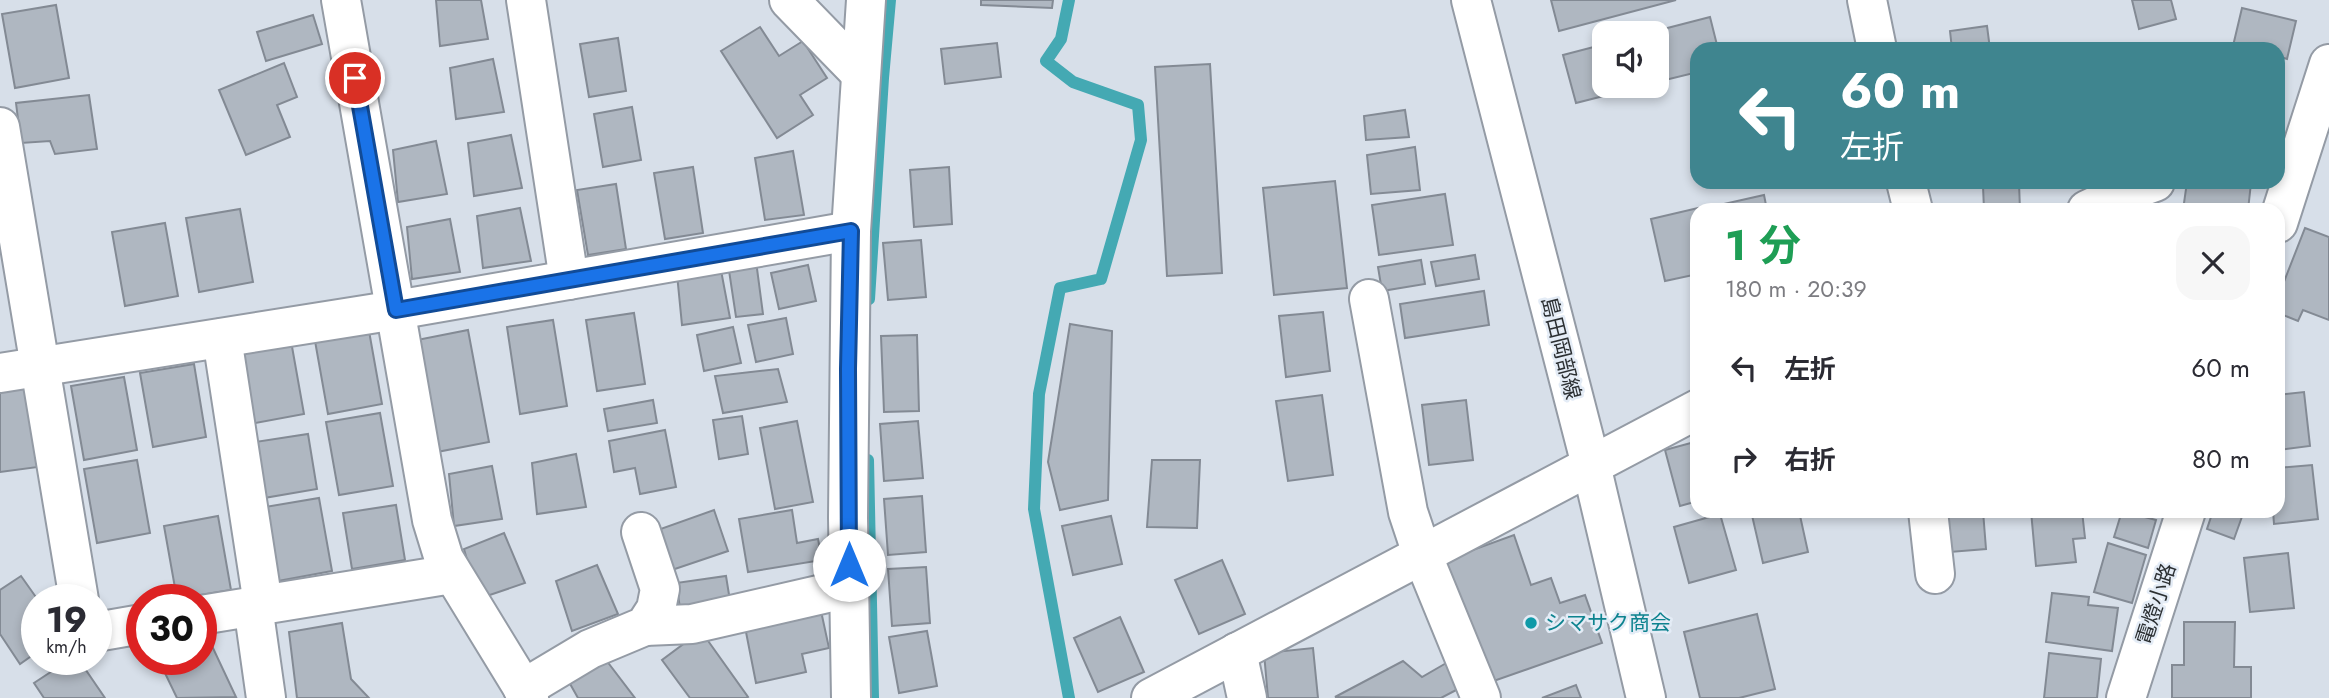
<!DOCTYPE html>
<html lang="ja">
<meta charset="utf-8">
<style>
body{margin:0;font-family:Jost,"Noto Sans JP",sans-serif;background:#f7f7f7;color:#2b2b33;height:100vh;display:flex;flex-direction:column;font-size:26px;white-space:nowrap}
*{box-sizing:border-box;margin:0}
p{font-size:23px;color:#7c7c81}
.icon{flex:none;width:38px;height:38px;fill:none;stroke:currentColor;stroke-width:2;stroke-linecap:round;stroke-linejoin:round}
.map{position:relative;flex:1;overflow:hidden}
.drawer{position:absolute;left:1690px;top:203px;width:595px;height:315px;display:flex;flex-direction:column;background:#fff;border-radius:21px;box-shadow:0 4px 10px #0003}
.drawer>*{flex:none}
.banner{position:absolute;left:1690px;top:42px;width:595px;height:147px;border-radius:21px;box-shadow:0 4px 10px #0003;background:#3f858f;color:#fff;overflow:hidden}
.tools{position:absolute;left:1592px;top:21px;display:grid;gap:14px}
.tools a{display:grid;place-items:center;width:77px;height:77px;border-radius:14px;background:#fff;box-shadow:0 4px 10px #0003;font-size:35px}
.speed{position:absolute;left:21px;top:584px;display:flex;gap:14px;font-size:35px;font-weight:700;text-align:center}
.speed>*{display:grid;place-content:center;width:91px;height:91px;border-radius:50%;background:#fff;box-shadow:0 4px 10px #0003;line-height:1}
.speed small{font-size:18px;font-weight:400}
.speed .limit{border:10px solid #d22;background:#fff;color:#111}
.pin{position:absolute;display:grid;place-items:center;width:60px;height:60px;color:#fff;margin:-30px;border:4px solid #fff;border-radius:50%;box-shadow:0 2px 7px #0007}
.me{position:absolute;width:77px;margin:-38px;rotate:0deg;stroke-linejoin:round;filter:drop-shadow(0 0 5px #0008)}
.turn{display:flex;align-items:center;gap:24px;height:147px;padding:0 35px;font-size:32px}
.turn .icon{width:91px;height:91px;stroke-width:2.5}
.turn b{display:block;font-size:49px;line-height:60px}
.round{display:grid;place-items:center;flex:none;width:74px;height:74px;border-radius:21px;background:#f7f7f7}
.summary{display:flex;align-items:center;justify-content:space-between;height:119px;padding:0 35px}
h1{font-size:42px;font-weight:700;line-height:52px;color:#1e9e55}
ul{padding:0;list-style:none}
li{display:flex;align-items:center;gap:21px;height:91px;padding:0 35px}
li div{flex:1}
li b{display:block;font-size:26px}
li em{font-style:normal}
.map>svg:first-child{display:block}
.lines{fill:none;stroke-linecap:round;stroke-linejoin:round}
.stream{stroke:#44a9b3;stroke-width:12}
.building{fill:#afb7c1;stroke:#838a94;stroke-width:2}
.minor-casing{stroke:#949ba5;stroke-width:42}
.major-casing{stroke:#949ba5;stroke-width:42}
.minor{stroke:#fff;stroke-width:38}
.major{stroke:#fff;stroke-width:38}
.route-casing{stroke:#114b97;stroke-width:18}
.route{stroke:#1a73e8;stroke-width:12}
.culture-dot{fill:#0f9aa8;stroke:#e4ecf6;stroke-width:2.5}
.labels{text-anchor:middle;stroke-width:5;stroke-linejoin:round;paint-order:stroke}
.street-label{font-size:21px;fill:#2b2f32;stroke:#e4ecf6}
.culture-label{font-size:21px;fill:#0d838f;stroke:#e4ecf6;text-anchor:start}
</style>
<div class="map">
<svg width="2329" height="698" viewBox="0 0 2329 698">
<rect width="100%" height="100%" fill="#d7dfe9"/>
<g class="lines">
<g class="stream">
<polyline points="869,299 883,78 890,0"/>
<polyline points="868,460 873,698"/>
<polyline points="1069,698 1034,509 1039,394 1060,288 1101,279 1141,140 1138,105 1073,82 1046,61 1061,39 1069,0"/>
</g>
</g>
<g class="building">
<polygon points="436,0 481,0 488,39 440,46"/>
<polygon points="981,0 1053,0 1052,8 981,5"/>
<polygon points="1551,0 1676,0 1559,31"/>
<polygon points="2132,0 2171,0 2176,19 2139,29"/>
<polygon points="56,5 69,78 15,88 2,14"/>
<polygon points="2242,8 2296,21 2287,59 2278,56 2278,49 2248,49 2233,46"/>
<polygon points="313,15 322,44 266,61 257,32"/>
<polygon points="1710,17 1718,49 1698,49 1698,72 1657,82 1657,33 1648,33"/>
<polygon points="1987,26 1990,49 1952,49 1950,31"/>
<polygon points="760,27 779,56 803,41 827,78 800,95 813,115 777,138 721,51"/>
<polygon points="618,38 626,91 589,97 580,44"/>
<polygon points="997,43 1001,77 945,84 941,49"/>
<polygon points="1605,44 1605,86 1643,86 1576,103 1563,55"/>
<polygon points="493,59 504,112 456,119 450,68"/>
<polygon points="284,63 297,97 277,105 290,137 246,155 219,90"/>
<polygon points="1210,64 1222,273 1167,276 1155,67"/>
<polygon points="89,95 97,149 55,154 50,141 21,143 16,103"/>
<polygon points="632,107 641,160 603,167 594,114"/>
<polygon points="1405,110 1409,137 1366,140 1364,116"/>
<polygon points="511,135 522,188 474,196 468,143"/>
<polygon points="436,141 447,194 398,202 393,150"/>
<polygon points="1415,147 1420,190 1371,194 1367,155"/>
<polygon points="793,151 804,215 765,220 755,158"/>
<polygon points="693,167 703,233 665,239 654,173"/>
<polygon points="949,167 952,224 914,227 910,170"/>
<polygon points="1335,181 1347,288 1274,295 1263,188"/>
<polygon points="2187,182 2229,186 2230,182 2251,183 2248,210 2183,210"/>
<polygon points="2019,183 2020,210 1984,210 1983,186"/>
<polygon points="616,184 626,249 588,255 577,190"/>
<polygon points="1445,194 1453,245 1379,255 1372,205"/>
<polygon points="1764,195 1767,210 1716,210 1715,206"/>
<polygon points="520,208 531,261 483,268 477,216"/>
<polygon points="1698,208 1698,274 1665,281 1651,219"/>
<polygon points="240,209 253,282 199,292 186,218"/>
<polygon points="450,219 460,272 412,279 407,227"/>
<polygon points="165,223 178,296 125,306 112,232"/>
<polygon points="2305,228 2329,237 2329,320 2303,310 2298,321 2278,313 2278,297"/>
<polygon points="921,240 926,297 888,300 883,243"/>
<polygon points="1475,255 1479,279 1436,286 1431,262"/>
<polygon points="1421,260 1425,284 1382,291 1378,267"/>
<polygon points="756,261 763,314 736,317 728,264"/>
<polygon points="720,265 730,318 682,325 677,274"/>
<polygon points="808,265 816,301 779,309 771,273"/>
<polygon points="1484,291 1489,325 1405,338 1400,304"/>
<polygon points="1323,312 1330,371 1286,377 1279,316"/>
<polygon points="634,313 645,384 597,391 586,320"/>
<polygon points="786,318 793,354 756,362 748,325"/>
<polygon points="553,320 567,406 520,414 507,327"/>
<polygon points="1070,324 1112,331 1108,500 1060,510 1048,462"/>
<polygon points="733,327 741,363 704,371 697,335"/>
<polygon points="468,330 489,442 437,452 417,340"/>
<polygon points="369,331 382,404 328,414 315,341"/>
<polygon points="917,335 919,411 884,412 881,336"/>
<polygon points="291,341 304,414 250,424 237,351"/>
<polygon points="194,364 206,437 153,447 140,373"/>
<polygon points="778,369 787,402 723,413 715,376"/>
<polygon points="124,377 137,450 84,460 71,386"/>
<polygon points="26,383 38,467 0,472 0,387"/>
<polygon points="2304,392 2310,446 2278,450 2278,395"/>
<polygon points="1322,395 1333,475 1288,481 1276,401"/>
<polygon points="653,400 657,423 608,431 604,409"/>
<polygon points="1466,400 1473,460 1429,465 1422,405"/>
<polygon points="380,413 393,486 339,495 326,422"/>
<polygon points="742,416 748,454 719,459 713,420"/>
<polygon points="797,421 813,502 775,509 760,428"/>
<polygon points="918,421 923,478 884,481 880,424"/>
<polygon points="665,430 676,487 640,494 635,468 614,472 609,441"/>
<polygon points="308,434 317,489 264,498 255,442"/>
<polygon points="1698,441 1698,501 1680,506 1665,450"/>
<polygon points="576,454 586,507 537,514 532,463"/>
<polygon points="137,460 150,533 97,543 84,469"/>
<polygon points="1152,460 1200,460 1197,528 1147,527"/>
<polygon points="2312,465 2318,519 2274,524 2273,511 2278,511 2278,468"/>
<polygon points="492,466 502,519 454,526 449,474"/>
<polygon points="922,496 926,552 888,555 884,499"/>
<polygon points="319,498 332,571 278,581 265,507"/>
<polygon points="396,505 405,560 352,569 343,513"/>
<polygon points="714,510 728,551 666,572 652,532"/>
<polygon points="792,510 797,543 818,539 822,560 748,572 739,519"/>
<polygon points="1751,511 1799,511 1808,552 1763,563"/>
<polygon points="1983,511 1986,549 1950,552 1947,513"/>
<polygon points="2031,511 2082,511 2085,538 2073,539 2076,562 2036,566"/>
<polygon points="2122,511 2156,520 2148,548 2114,537"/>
<polygon points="2213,511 2244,511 2234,539 2207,529"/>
<polygon points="1720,514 1736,570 1689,583 1674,527"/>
<polygon points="218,516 231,590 177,599 164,526"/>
<polygon points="1111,516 1122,564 1073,575 1062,526"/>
<polygon points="504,533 525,583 478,599 464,549"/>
<polygon points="1514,535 1531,585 1551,578 1560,603 1585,595 1602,643 1488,683 1445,560"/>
<polygon points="2108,543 2146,555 2132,603 2094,592"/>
<polygon points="2288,553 2294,608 2250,612 2244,558"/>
<polygon points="1222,560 1245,614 1199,634 1175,580"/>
<polygon points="597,565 618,614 572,631 556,581"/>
<polygon points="926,567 930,623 892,626 888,569"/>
<polygon points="21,576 38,600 37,652 20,664 0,634 0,590"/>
<polygon points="726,576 731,607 681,614 676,583"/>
<polygon points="2052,593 2089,597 2088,605 2118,608 2112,651 2046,642"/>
<polygon points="821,611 829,648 802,654 806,672 756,683 745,627"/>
<polygon points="1757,614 1775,689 1739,698 1700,698 1684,632"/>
<polygon points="1120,617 1144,672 1098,692 1074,638"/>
<polygon points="2184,622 2235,622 2234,667 2251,667 2251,698 2172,698 2172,665 2184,665"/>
<polygon points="342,623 351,679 369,698 297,698 289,632"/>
<polygon points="701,631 748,697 746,698 690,698 662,660"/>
<polygon points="927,631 937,686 899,693 889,637"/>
<polygon points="212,646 236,697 177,698 163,669 182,660 201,660 201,651"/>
<polygon points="1313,648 1318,698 1268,698 1264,653"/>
<polygon points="2049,653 2101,659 2097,698 2044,698"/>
<polygon points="603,656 635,698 578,698 569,682"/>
<polygon points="69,660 79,660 105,698 44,698 34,683"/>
<polygon points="1403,661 1422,677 1448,662 1462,687 1441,698 1335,697"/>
<polygon points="1576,685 1581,698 1542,698"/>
</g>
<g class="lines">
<g class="minor-casing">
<g id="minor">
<polyline points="341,0 432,520 444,559 529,698"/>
<polyline points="526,0 569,280"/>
<polyline points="789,0 861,74"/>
<polyline points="1867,0 1877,49"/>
<polyline points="0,127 79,600"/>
<polyline points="1906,182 1913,210"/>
<polyline points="2087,210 2119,195 2155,182"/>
<polyline points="2278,223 2329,64"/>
<polyline points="1369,299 1408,512 1422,554 1481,698"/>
<polyline points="222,338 263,604"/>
<polyline points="0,373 396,310 851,231"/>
<polyline points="1928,511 1935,574"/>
<polyline points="253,606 266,698"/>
<polyline points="201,615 452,574"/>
<polyline points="645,626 692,624 849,588"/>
<polyline points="96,632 142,624"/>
<polyline points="1237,652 1247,698"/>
<polyline points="523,689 590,649 645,626 656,609 660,589 641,532"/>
<polyline points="851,698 848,518 851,231 866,0"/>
<polyline points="1151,698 1698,409"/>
<polyline points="2126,698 2186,511"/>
</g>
</g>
<g class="major-casing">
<polyline id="major" points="1471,0 1591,465 1646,698"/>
</g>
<use href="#minor" class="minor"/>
<use href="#major" class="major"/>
</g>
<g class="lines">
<g class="route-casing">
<polyline id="route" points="355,78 396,310 851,231 848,369 849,565"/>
</g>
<use href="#route" class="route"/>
</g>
<circle class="culture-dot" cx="1531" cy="623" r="7"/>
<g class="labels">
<g class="street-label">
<text transform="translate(1561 348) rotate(76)" y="7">島田岡部線</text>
<text transform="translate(2156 604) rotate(-72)" y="7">電燈小路</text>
</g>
<g class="culture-label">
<text x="1545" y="630">シマサク商会</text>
</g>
</g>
</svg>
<div class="tools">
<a><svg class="icon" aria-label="sound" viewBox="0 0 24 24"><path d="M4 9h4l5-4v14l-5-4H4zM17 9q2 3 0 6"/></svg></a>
</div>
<div class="speed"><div>19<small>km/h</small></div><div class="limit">30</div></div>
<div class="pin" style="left:355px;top:78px;background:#d93025"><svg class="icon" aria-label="arrive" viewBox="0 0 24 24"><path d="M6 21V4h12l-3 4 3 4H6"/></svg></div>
<svg class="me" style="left:849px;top:565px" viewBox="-20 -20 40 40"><circle r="19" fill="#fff"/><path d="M0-13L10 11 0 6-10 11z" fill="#1a73e8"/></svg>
<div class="banner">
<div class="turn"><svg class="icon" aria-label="left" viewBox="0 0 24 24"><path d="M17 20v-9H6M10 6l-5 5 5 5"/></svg><div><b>60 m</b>左折</div></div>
</div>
<section class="drawer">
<div class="summary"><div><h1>1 分</h1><p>180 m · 20:39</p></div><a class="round"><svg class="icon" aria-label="close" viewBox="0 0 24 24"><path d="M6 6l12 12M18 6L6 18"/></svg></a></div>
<ul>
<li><svg class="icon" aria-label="left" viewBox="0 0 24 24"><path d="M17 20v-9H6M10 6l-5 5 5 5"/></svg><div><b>左折</b></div><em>60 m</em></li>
<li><svg class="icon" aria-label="right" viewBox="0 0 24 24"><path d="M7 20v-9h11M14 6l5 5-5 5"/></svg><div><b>右折</b></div><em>80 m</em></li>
</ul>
</section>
</div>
